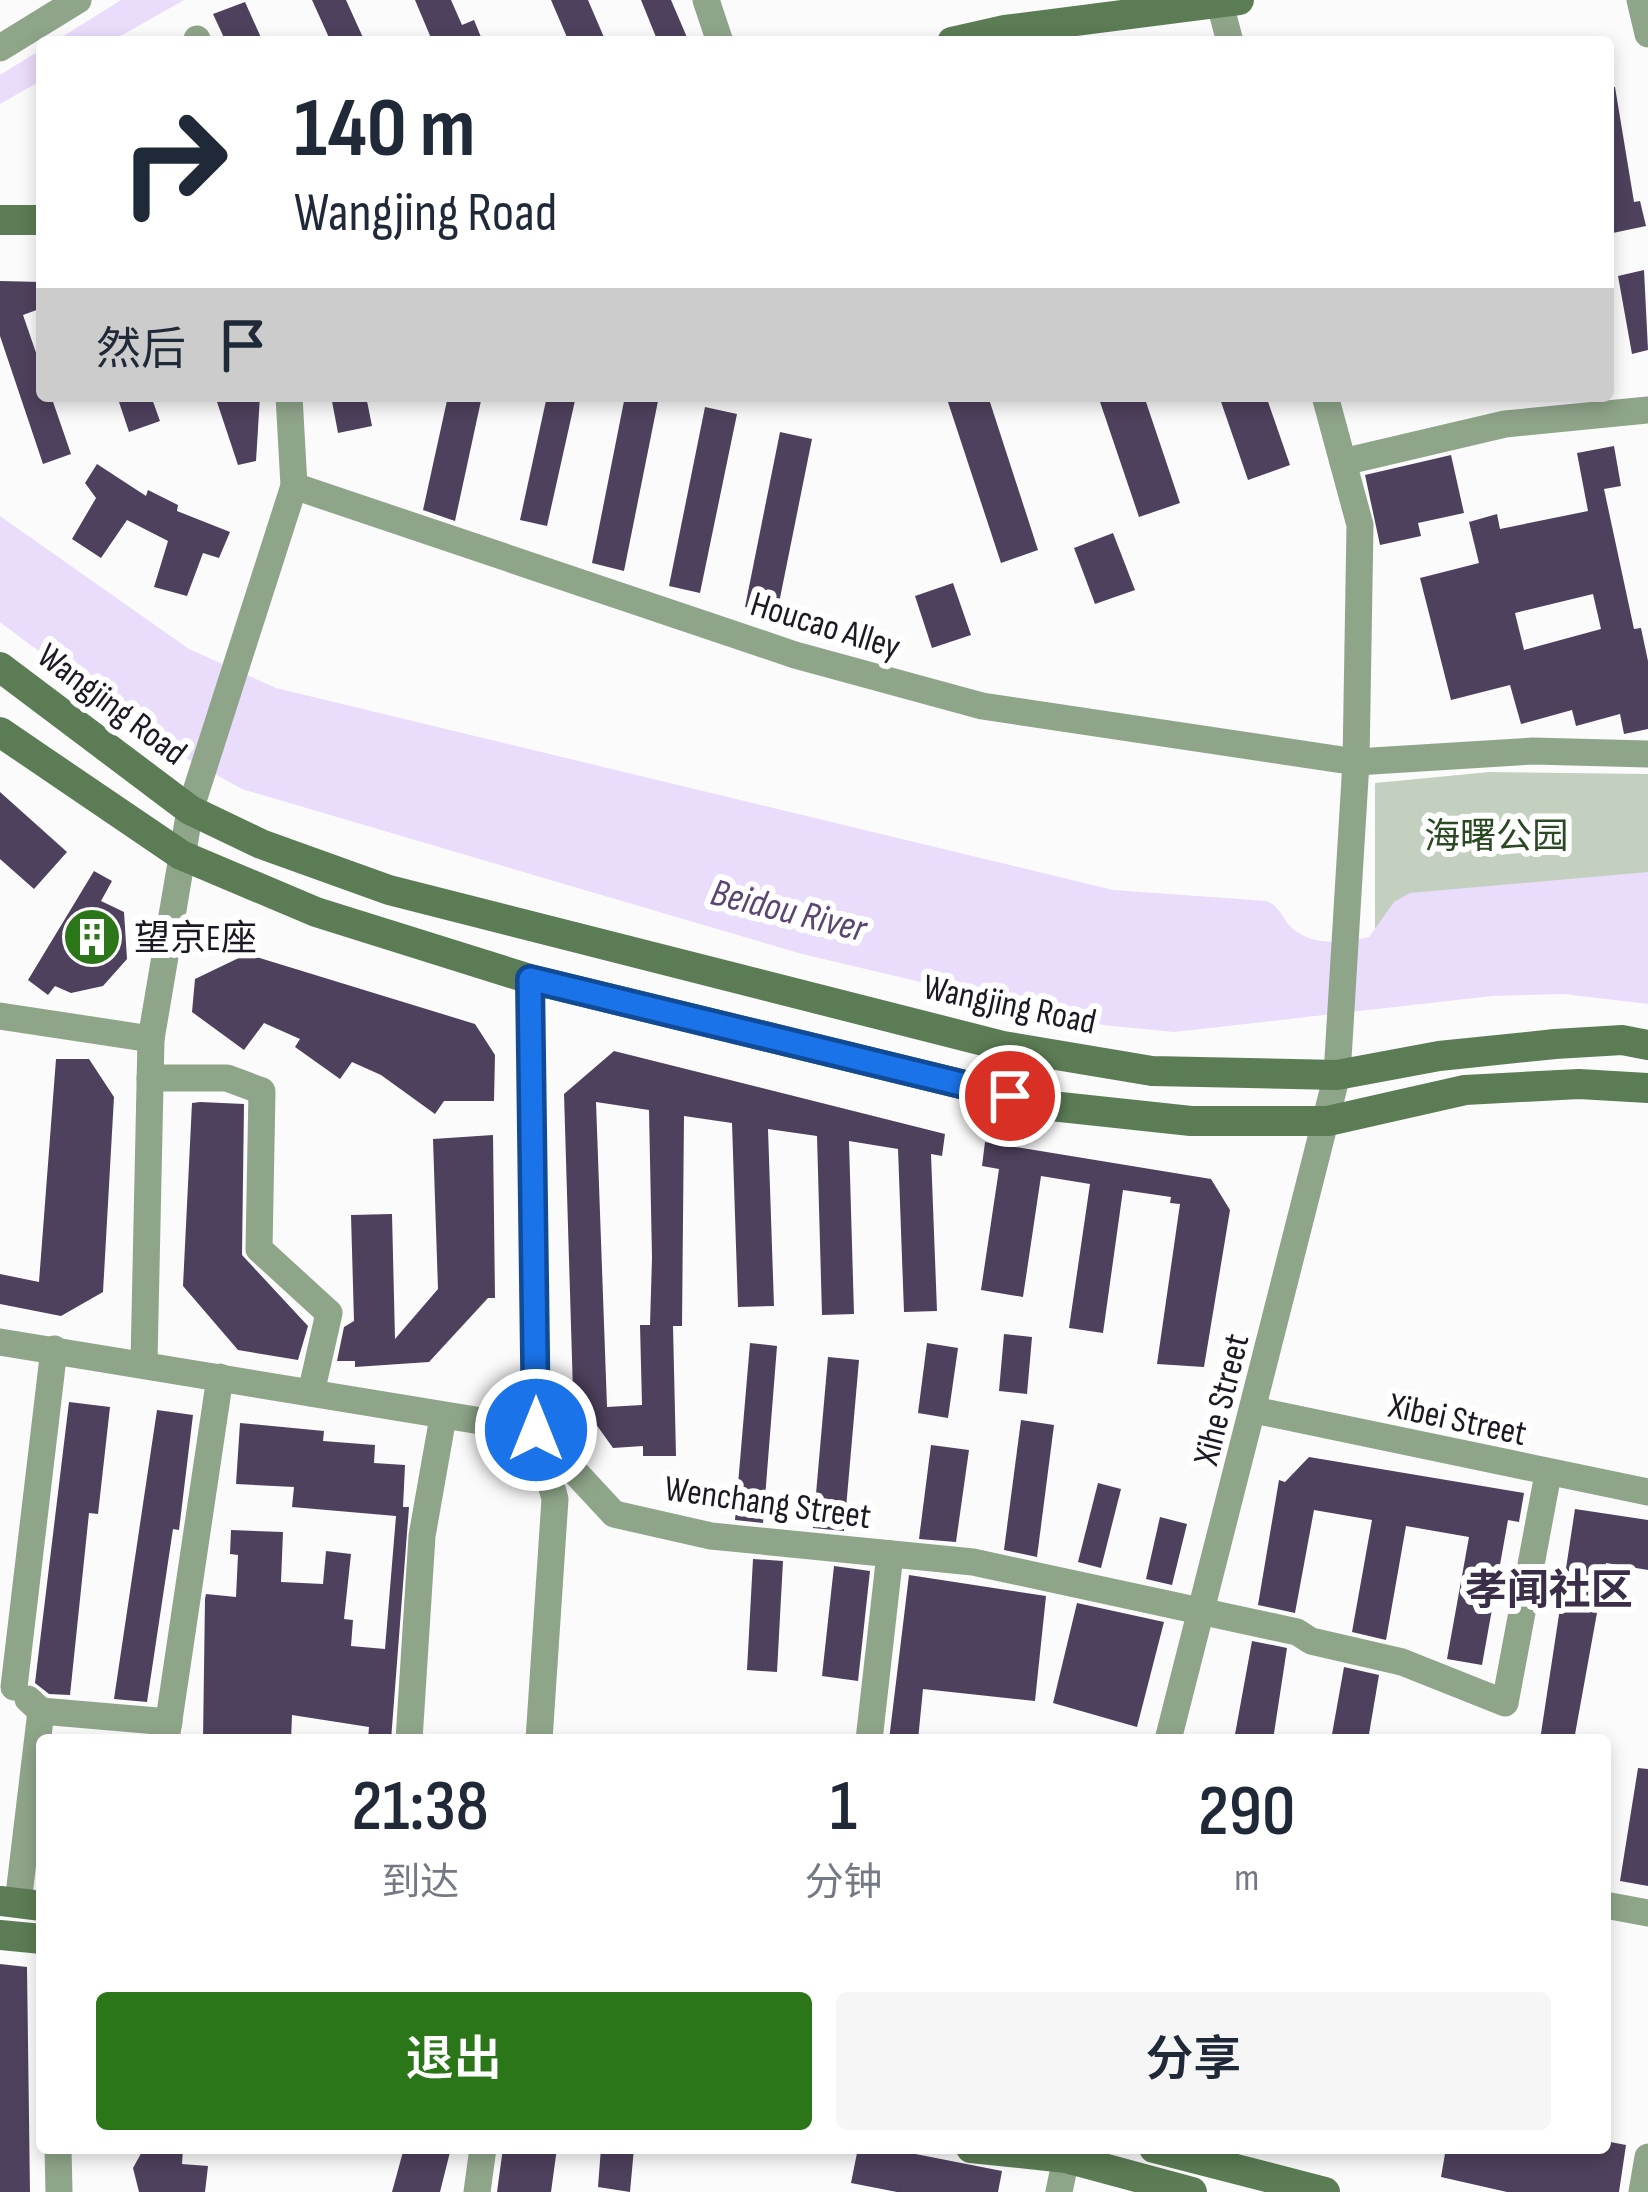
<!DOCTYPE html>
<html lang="zh">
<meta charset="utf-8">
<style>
body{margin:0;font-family:"Sofia Sans Condensed","Noto Sans SC",sans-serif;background:#f6f6f7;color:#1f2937;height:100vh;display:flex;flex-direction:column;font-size:45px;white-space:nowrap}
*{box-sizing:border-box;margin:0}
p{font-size:39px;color:#747a83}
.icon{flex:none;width:66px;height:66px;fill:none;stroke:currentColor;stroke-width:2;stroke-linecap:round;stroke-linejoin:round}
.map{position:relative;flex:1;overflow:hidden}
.panel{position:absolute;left:36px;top:1734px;width:1575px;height:420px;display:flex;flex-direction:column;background:#fff;border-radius:12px;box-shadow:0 6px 18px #0003}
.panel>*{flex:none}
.hud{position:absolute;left:36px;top:36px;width:1578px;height:366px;border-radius:12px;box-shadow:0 6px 18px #0003;background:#fff;color:#1f2937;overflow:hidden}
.pin{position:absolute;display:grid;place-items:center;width:102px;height:102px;color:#fff;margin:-51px;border:6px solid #fff;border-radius:50%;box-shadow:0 3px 12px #0007}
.me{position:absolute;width:132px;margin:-66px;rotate:0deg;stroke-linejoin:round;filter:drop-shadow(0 0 9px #0008)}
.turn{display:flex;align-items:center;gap:42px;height:252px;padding:0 60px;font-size:54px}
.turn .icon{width:156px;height:156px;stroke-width:2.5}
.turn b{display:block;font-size:84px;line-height:102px}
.then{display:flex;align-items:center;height:114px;padding:0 60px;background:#0003;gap:24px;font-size:45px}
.eta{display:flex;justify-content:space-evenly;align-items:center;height:204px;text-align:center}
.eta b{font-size:72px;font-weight:600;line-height:84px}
.action{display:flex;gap:24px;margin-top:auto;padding:24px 60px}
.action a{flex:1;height:138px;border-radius:12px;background:#2c761a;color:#fff;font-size:48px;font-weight:600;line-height:138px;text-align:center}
.action a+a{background:#f6f6f7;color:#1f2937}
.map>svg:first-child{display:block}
.green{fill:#c3d0c0}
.water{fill:#eadcfb}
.building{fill:#4e415d;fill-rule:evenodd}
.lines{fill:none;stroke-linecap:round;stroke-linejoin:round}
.street{stroke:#8fa58a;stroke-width:27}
.secondary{stroke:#5b7c54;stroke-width:30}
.route-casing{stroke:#114b97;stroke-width:30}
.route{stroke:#1a73e8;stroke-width:21}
.labels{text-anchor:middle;stroke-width:12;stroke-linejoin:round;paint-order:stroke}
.street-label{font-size:36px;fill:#1e1824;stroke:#fff}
.park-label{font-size:36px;fill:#2a4a23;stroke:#fff}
.poi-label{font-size:36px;fill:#1e1824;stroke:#fff;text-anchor:start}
.water-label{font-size:39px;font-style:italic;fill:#5b4671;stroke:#fff}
.quarter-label{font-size:42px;font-weight:bold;fill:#3a2e48;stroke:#fff}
</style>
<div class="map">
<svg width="1648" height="2192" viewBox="0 0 1648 2192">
<rect width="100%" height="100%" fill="#fbfbfb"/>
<polygon class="green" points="1490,772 1648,774 1648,895 1375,946 1375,783"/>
<g class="water">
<polygon points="121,0 184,0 110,42 54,42"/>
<polygon points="42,49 42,80 0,104 0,75"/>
<path d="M0,516l189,133 87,39 837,202 154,11c15,7 15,19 26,28 22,18 51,13 76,8l25,-35 16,-9 238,-21v132l-84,-10 -72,2 -318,36 -71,-7 -301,-71 -560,-165 -76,-42 -166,-125z"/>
</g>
<g class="building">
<polygon points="312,0 346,0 365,42 331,42"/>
<polygon points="415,0 451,0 462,25 474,20 483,42 423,42 431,38"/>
<polygon points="551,0 588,0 606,42 569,42"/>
<polygon points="641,0 671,0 689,42 658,42"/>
<polygon points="245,2 263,42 226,42 213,14"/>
<polygon points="1615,87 1634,202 1640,201 1646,226 1608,234 1608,88"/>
<polygon points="1644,270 1648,350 1632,354 1618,276"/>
<polygon points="0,281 42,282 42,308 23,315 42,370 42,396 51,396 71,454 43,464 0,336"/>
<polygon points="117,396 151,396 160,421 129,432"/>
<polygon points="215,396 260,396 256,461 238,465"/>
<polygon points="331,396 366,396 372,426 338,433"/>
<polygon points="448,396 482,396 455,521 423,510"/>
<polygon points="547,396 576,396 547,526 520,520"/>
<polygon points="625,396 659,396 624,571 592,563"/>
<polygon points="946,396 988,396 1038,550 1001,563"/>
<polygon points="1098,396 1144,396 1180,503 1139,517"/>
<polygon points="1219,396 1266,396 1290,465 1248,480"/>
<polygon points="705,407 737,414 700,593 669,586"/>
<polygon points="780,432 812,439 777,613 745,607"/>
<path d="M1614,446l7,40 -17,3 30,140 7,-1 7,33v68l-24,5 -4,-20 -44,12 -4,-16 -51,14 -11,-39 -59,15 -31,-122 59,-15 -10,-41 28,-8 3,15 88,-18 -11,-58zM1593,594l8,35 -77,21 -9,-37z"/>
<polygon points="1451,455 1464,513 1418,523 1421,536 1380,545 1365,475"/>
<polygon points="97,464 146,496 148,490 178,505 177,511 230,532 219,558 203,553 187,596 154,587 168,541 127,520 101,558 72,539 96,498 85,483"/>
<polygon points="1113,533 1135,590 1095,604 1074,548"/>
<polygon points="953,583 971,635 932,648 915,596"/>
<polygon points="0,792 67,852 34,889 0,859"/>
<polygon points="94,871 112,881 101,901 124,912 127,959 103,986 71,993 55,986 48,995 28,980"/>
<polygon points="247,954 475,1024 495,1055 494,1101 444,1101 435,1114 381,1075 352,1062 340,1079 295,1047 300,1039 264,1023 244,1050 192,1012 195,979"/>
<path d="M614,1051l331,83 -3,22 -11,-2 6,157 -33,1 -6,-163 -49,-8 5,173 -32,1 -5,-179 -49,-7 6,177 -36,1 -6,-184 -48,-7 -2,210h-9l3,130h-33v-10l-30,2 -40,-56 -9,-298zM596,1102l53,8 3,148 -2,67h-10l2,80 -35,2z"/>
<polygon points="56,1059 89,1059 114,1097 103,1292 61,1316 0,1304 0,1274 39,1282"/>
<polygon points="200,1102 244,1104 242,1255 308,1326 298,1360 238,1350 183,1286 192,1103"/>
<polygon points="493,1135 495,1298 488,1298 429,1362 355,1367 355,1361 337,1361 344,1327 354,1321 351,1215 392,1214 395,1339 438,1289 433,1139"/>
<polygon points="985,1142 1211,1179 1230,1210 1204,1367 1157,1364 1180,1204 1170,1203 1171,1197 1123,1190 1103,1333 1069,1328 1090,1184 1041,1176 1023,1297 981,1290 999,1169 982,1166"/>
<polygon points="1004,1334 1032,1337 1027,1394 999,1391"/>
<polygon points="750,1343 777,1346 763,1523 735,1520"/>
<polygon points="927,1343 958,1348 948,1418 918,1413"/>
<polygon points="828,1357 859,1360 844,1531 813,1528"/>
<polygon points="69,1402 110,1407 98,1514 89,1513 70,1695 49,1694 35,1683"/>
<polygon points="157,1410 193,1415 179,1530 173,1529 147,1702 114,1699"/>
<polygon points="1021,1420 1054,1425 1037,1557 1004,1550"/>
<polygon points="240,1423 324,1431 323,1441 375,1445 374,1463 405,1465 403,1507 409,1507 391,1740 368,1740 369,1727 292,1715 291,1740 203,1740 205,1599 206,1594 236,1597 238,1555 230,1554 231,1530 283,1532 281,1582 323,1584 326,1551 351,1554 344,1619 353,1620 351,1646 385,1649 396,1516 292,1507 294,1487 236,1484"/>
<polygon points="931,1445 969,1450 956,1542 919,1539"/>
<polygon points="1309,1457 1524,1493 1519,1522 1508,1520 1482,1665 1447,1659 1469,1537 1406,1526 1386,1640 1352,1632 1372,1520 1314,1510 1295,1613 1258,1605 1279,1480 1285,1482"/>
<polygon points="1098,1483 1121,1489 1101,1568 1078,1562"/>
<polygon points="1575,1509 1648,1520 1648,1570 1606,1563 1574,1740 1540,1740"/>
<polygon points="1160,1517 1187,1524 1172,1585 1146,1579"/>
<polygon points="753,1559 783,1561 777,1672 747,1670"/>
<polygon points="834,1566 870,1571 858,1681 822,1676"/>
<polygon points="909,1575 1046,1596 1035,1701 923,1689 918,1740 889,1740"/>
<polygon points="1077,1603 1164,1622 1137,1727 1053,1703"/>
<polygon points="1252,1641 1287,1648 1273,1740 1234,1740"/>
<polygon points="1344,1667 1379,1675 1368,1740 1331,1740"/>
<polygon points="1638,1768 1648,1769 1648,1886 1620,1881"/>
<polygon points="0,1964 27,1967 30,2192 0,2192"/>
<polygon points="1605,2141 1626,2145 1619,2192 1507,2192 1441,2177 1446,2148 1605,2148"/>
<polygon points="144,2148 183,2148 182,2164 208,2166 205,2192 139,2192 133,2168"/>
<polygon points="404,2148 451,2148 440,2192 392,2192"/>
<polygon points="503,2148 557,2148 551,2192 497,2192"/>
<polygon points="601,2148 634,2148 630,2192 598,2187"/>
<polygon points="858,2148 885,2148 1002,2171 998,2192 897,2192 851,2183"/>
</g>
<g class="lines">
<g class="street">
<polyline points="706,0 720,42"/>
<polyline points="1219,0 1230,42"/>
<polyline points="1640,0 1648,34"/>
<polyline points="197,39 198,42"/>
<polyline points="0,48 78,0"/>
<polyline points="1343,462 1505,424 1648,410"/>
<polyline points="294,486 795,655 982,706 1356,762 1533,751 1648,754"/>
<polyline points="530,979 536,1430 555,1499 539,1740"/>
<polyline points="0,1016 151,1039"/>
<polyline points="150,1078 227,1078 262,1091 259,1249 329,1313 311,1393"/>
<polyline points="0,1342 536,1430 614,1514 711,1536 973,1562 1297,1632 1311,1641 1402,1662 1505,1703 1548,1474"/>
<polyline points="144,1362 151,1039 190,810 294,486 289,396"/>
<polyline points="1254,1410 1648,1492"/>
<polyline points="14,1687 54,1349"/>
<polyline points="28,1699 41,1711 169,1722"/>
<polyline points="166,1740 220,1377"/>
<polyline points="409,1740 422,1536 443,1417"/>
<polyline points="869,1740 890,1554"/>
<polyline points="1168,1740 1337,1075 1356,762 1360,525 1325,396"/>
<polyline points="18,1903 41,1711"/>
<polyline points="1605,1905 1648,1913"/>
<polyline points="58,2148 59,2192"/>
<polyline points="477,2192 483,2148"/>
<polyline points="1059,2192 1068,2148"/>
<polyline points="1642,2192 1648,2157"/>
</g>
<g class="secondary">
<polyline points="952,42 1005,30 1239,0"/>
<polyline points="0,220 42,220"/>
<polyline points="0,667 190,810 261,844 389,890 1003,1046 1152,1071 1337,1075 1439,1056 1555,1044 1622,1040 1648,1045"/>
<polyline points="0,732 181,855 316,912 530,979 1051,1106 1191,1121 1328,1121 1465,1090 1579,1084 1648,1088"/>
<polyline points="0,1901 42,1906"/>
<polyline points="0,1935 42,1939"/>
<polyline points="971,2148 1066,2158 1192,2192"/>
<polyline points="1154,2148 1325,2192"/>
</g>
</g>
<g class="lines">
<g class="route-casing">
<polyline id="route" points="536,1430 530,979 1010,1096"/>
</g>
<use href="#route" class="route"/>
</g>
<defs>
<g id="building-disc" transform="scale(3)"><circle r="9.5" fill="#2c761a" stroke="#fff"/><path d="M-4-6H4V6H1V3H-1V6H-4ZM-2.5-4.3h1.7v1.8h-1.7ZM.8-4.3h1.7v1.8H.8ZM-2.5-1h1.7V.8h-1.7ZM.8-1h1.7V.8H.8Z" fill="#fff"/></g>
</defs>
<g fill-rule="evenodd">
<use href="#building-disc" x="92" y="937"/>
</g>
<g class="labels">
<g class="street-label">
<text transform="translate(826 624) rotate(17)" y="13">Houcao Alley</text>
<text transform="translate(113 703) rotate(37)" y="13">Wangjing Road</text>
<text transform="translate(1010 1003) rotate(12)" y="13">Wangjing Road</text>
<text transform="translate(1220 1399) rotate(-76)" y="13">Xihe Street</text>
<text transform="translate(1458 1418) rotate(12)" y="13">Xibei Street</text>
<text transform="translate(768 1501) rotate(8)" y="13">Wenchang Street</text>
</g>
<g class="park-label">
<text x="1496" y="848">海曙公园</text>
</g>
<g class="poi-label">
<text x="134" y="950">望京E座</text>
</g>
<g class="water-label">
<text transform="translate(789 909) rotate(14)" y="14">Beidou River</text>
</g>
<g class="quarter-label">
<text x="1549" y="1604">孝闻社区</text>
</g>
</g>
</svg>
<div class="pin" style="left:1010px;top:1096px;background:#d93025"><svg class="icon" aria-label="arrive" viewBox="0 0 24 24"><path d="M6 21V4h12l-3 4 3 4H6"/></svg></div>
<svg class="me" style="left:536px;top:1430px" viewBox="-20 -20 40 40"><circle r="17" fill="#1a73e8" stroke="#fff" stroke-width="3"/><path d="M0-11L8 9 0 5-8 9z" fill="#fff"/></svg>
<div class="hud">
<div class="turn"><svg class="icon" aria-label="right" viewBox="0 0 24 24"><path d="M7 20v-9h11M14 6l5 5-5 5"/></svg><div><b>140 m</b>Wangjing Road</div></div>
<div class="then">然后<svg class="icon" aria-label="arrive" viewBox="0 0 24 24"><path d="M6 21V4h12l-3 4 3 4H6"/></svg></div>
</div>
<section class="panel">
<div class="eta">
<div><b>21:38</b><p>到达</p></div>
<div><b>1</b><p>分钟</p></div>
<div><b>290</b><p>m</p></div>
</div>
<div class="action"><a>退出</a><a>分享</a></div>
</section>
</div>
